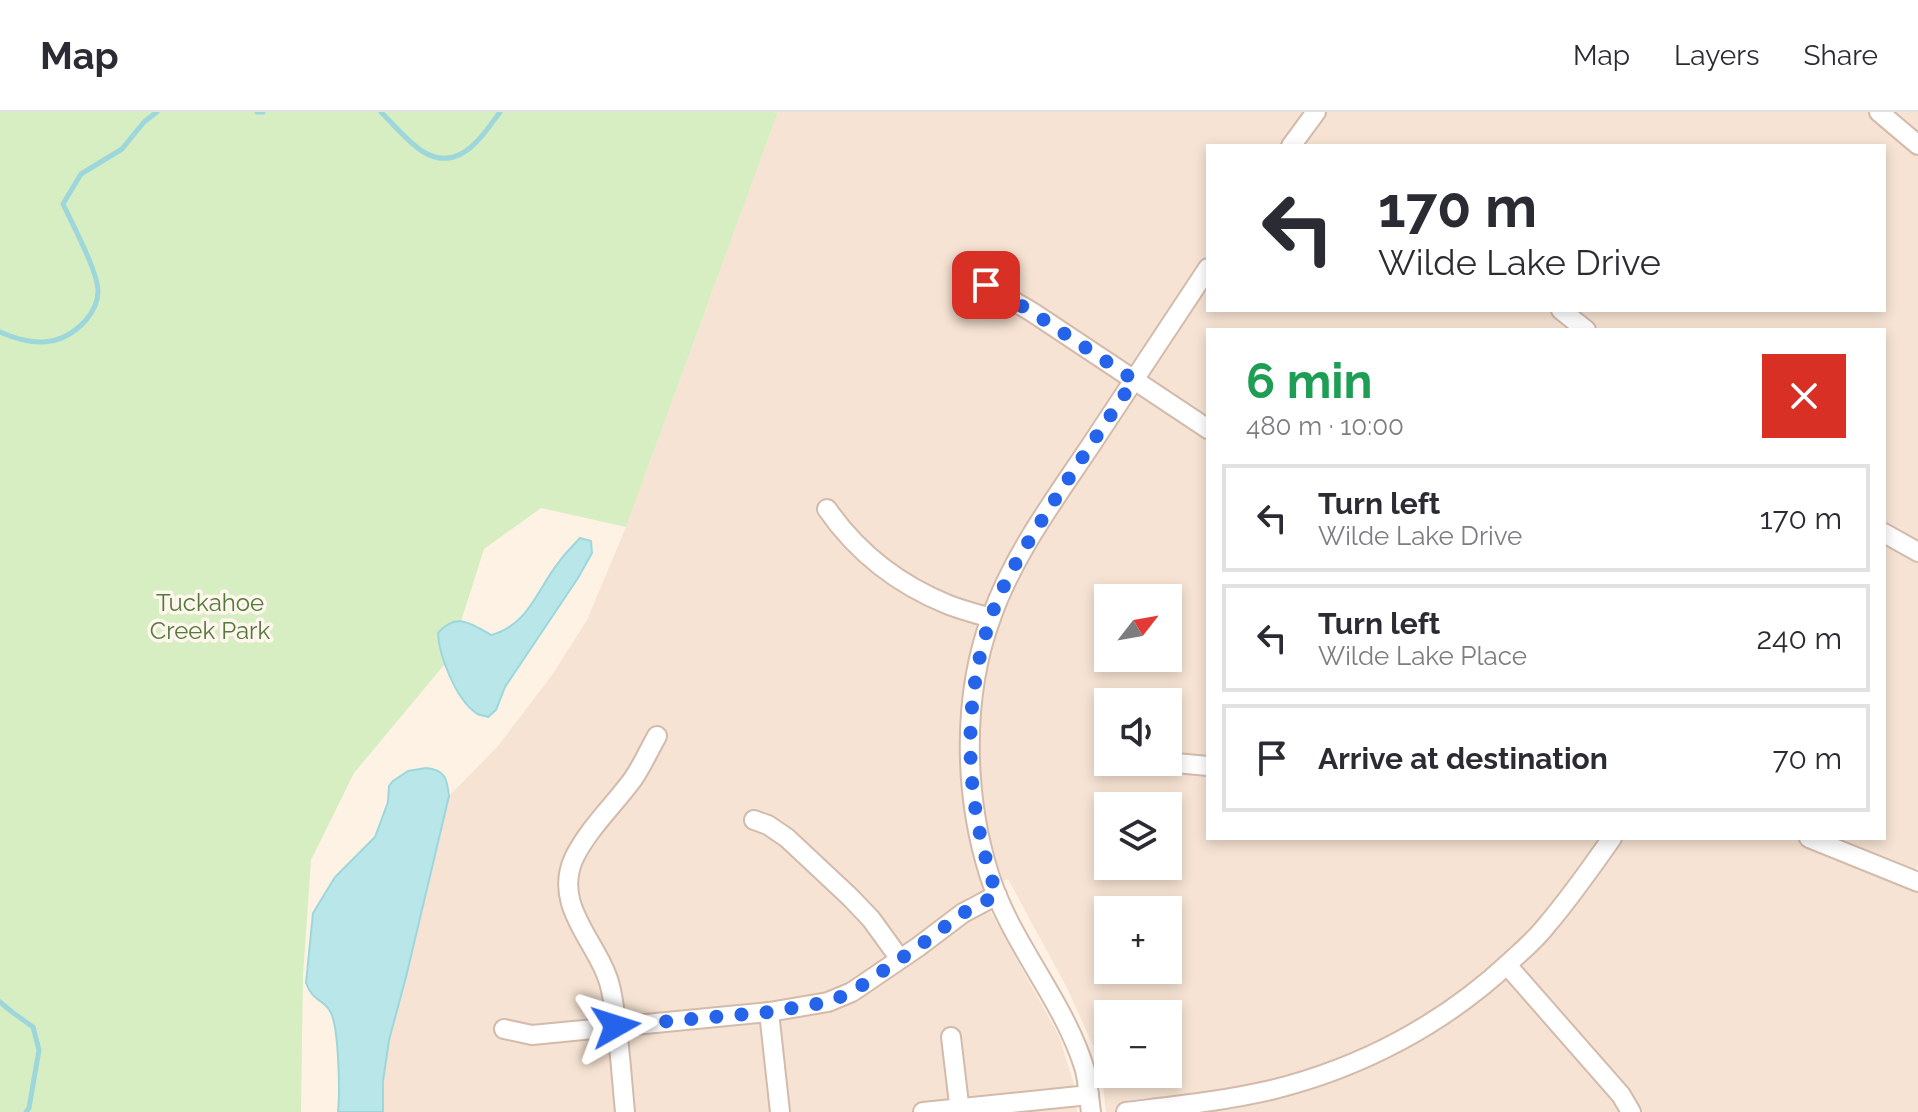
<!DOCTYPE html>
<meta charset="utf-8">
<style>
body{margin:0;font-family:Raleway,sans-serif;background:#f7f7f7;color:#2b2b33;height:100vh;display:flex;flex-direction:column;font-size:30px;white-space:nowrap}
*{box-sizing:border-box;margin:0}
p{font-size:26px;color:#7c7c81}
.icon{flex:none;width:44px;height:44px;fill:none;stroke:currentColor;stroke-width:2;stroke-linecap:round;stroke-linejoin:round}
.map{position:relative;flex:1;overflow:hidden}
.side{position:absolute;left:1206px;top:216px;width:680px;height:512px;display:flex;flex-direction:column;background:#fff;border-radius:0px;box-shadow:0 4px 12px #0003}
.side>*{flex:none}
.banner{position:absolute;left:1206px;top:32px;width:680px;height:168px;border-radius:0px;box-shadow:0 4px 12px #0003;background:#fff;color:#2b2b33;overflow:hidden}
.needle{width:52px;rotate:59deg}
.controls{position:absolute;left:1094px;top:472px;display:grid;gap:16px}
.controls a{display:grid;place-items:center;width:88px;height:88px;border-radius:0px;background:#fff;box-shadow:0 4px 12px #0003;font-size:40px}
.pin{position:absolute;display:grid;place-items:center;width:68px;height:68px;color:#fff;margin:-34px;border-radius:16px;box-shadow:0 4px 12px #0006}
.me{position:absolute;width:88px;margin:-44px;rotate:84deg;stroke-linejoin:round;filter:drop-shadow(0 0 6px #0008)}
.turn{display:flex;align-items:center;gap:28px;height:168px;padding:0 40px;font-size:36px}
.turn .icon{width:104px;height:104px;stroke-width:2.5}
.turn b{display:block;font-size:56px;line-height:68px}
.round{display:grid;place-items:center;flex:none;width:84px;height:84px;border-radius:0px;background:#f7f7f7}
.summary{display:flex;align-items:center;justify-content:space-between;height:136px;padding:0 40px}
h1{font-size:48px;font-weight:700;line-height:60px;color:#1e9e55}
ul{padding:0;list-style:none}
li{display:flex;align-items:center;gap:24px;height:108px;margin:0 16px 12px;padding:0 24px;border:4px solid #e1e1e2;border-radius:0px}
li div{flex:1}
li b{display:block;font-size:30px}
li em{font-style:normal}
header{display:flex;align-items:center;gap:48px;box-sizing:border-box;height:112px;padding:0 40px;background:#fff;border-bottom:2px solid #e1e1e2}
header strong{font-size:38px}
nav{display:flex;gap:44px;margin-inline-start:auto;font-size:28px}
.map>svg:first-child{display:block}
.residential{fill:#f6e3d3;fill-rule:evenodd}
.green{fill:#d7edc2}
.water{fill:#b8e6e9;stroke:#9dd7dc;stroke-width:2}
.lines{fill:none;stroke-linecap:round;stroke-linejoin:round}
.stream{stroke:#9dd7dc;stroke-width:5}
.minor-casing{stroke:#d3bbac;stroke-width:22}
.minor{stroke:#fff;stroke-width:18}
.route{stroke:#2563eb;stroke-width:14;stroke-dasharray:0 25.2}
.labels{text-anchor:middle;stroke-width:7;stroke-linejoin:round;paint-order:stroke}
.park-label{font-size:24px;fill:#537a3c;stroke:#fff6ed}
</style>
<header>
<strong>Map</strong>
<nav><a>Map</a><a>Layers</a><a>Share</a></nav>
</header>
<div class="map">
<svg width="1918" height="1000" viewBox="0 0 1918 1000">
<rect width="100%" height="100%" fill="#fef2e5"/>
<path class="residential" d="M778,0h1140v752l-10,25 10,4v219h-812l-3,-27 -7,-33 -29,-64 -59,-109 -42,19 24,13 69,125 15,48 3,28h-693l-1,-31 6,-41 17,-63 43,-181 49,-50 54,-71 35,-55 39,-93zM1208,34h676v164h-676zM1208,218h676v508h-676zM1108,486h60v60h-60zM1108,590h60v60h-60zM1108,694h60v60h-60zM1108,798h60v60h-60zM1108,902h60v60h-60z"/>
<polygon class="green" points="0,0 778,0 626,415 541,396 484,437 449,547 354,661 311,748 303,864 301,1000 0,1000"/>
<g class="water">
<path d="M580,426l11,3 1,12 -14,25 -73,109 -9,23 -8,7c-3,-1 -10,-2 -12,-4 -20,-14 -37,-57 -38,-80 18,-21 33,-10 53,2 38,-10 46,-46 68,-73 6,-9 14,-16 21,-24z"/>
<path d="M426,656c19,2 21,10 23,28l-43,181 -17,63 -6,41v31h-45c2,-19 1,-87 -8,-101 -8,-13 -17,-9 -24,-28l7,-70 22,-36 40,-40 13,-35 1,-16 4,-5 15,-10z"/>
</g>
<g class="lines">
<g class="stream">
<polyline points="257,0 263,0"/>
<path d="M381,0c11,11 28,31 41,39 36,23 59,-13 78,-39"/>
<path d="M0,220c32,14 61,16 86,-12 6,-7 12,-18 12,-29 0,-19 -26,-68 -35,-87l18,-30 41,-25 22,-27 13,-10"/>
<polyline points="0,890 12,900 33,915 39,938 29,996 26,1000"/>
</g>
<g class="minor-casing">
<g id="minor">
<polyline points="1879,0 1918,33"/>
<polyline points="1291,34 1316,0"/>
<polyline points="986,173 1032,200 1208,317"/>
<polyline points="1561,198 1586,218"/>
<path d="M827,397c30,43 72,76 122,96 13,5 28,9 42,13"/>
<polyline points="1884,421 1918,440"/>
<polyline points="1165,650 1208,654"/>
<polyline points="754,708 768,713 787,726 850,785 871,807 900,847"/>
<polyline points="1809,726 1918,770"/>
<polyline points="1507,853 1621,983 1631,1000"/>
<polyline points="769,900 780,1000"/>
<polyline points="504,917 532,923 769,900 828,890 852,880 918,835 963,801 997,783"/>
<polyline points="951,925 960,1000"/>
<path d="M625,1000c-4,-41 -6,-82 -14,-122 -9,-45 -60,-82 -37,-132 14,-29 40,-53 59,-79 9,-13 16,-29 24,-43"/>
<polyline points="923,1000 1089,983"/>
<path d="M1091,1000c-2,-14 -3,-29 -6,-42 -21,-70 -74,-126 -96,-196 -25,-80 -27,-177 2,-256 22,-63 64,-119 100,-173 39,-59 78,-118 117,-177"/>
<path d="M1126,1000c49,-6 98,-11 145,-22 90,-22 173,-66 240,-129 12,-11 25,-22 35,-35 24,-28 45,-58 66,-88"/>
</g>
</g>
<use href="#minor" class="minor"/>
</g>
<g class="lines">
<path class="route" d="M616,914l153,-14 59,-10 24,-10 66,-45 45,-34 34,-18c-31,-89 -37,-184 -7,-275 13,-39 35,-73 57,-108 28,-44 58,-88 87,-132l-102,-68 -46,-27"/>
</g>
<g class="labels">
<g class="park-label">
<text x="210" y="499">Tuckahoe<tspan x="210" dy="28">Creek Park</tspan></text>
</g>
</g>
</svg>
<div class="controls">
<a><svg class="needle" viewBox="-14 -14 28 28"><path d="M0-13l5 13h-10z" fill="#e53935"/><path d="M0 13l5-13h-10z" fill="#7c7c81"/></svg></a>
<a><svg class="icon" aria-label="sound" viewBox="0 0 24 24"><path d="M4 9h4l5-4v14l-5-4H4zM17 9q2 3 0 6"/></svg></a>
<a><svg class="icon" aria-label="layers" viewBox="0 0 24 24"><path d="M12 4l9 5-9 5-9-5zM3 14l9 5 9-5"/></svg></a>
<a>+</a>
<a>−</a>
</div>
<div class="pin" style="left:986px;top:173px;background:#d93025"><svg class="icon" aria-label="arrive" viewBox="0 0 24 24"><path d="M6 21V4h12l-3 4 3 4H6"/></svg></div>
<svg class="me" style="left:616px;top:914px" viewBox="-20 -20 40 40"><path d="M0-17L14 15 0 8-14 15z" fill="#2563eb" stroke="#fff" stroke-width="4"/></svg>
<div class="banner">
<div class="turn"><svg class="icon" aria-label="left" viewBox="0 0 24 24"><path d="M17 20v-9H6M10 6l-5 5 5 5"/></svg><div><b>170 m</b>Wilde Lake Drive</div></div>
</div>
<section class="side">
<div class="summary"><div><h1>6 min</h1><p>480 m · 10:00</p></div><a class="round" style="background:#d93025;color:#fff"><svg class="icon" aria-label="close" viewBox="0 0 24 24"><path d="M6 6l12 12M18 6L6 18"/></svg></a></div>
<ul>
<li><svg class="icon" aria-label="left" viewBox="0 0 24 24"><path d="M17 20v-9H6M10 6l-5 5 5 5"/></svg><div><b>Turn left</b><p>Wilde Lake Drive</p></div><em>170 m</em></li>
<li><svg class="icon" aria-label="left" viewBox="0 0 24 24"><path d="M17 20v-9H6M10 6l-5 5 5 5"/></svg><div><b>Turn left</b><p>Wilde Lake Place</p></div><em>240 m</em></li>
<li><svg class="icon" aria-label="arrive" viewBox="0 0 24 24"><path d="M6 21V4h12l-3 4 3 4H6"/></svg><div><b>Arrive at destination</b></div><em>70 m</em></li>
</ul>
</section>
</div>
